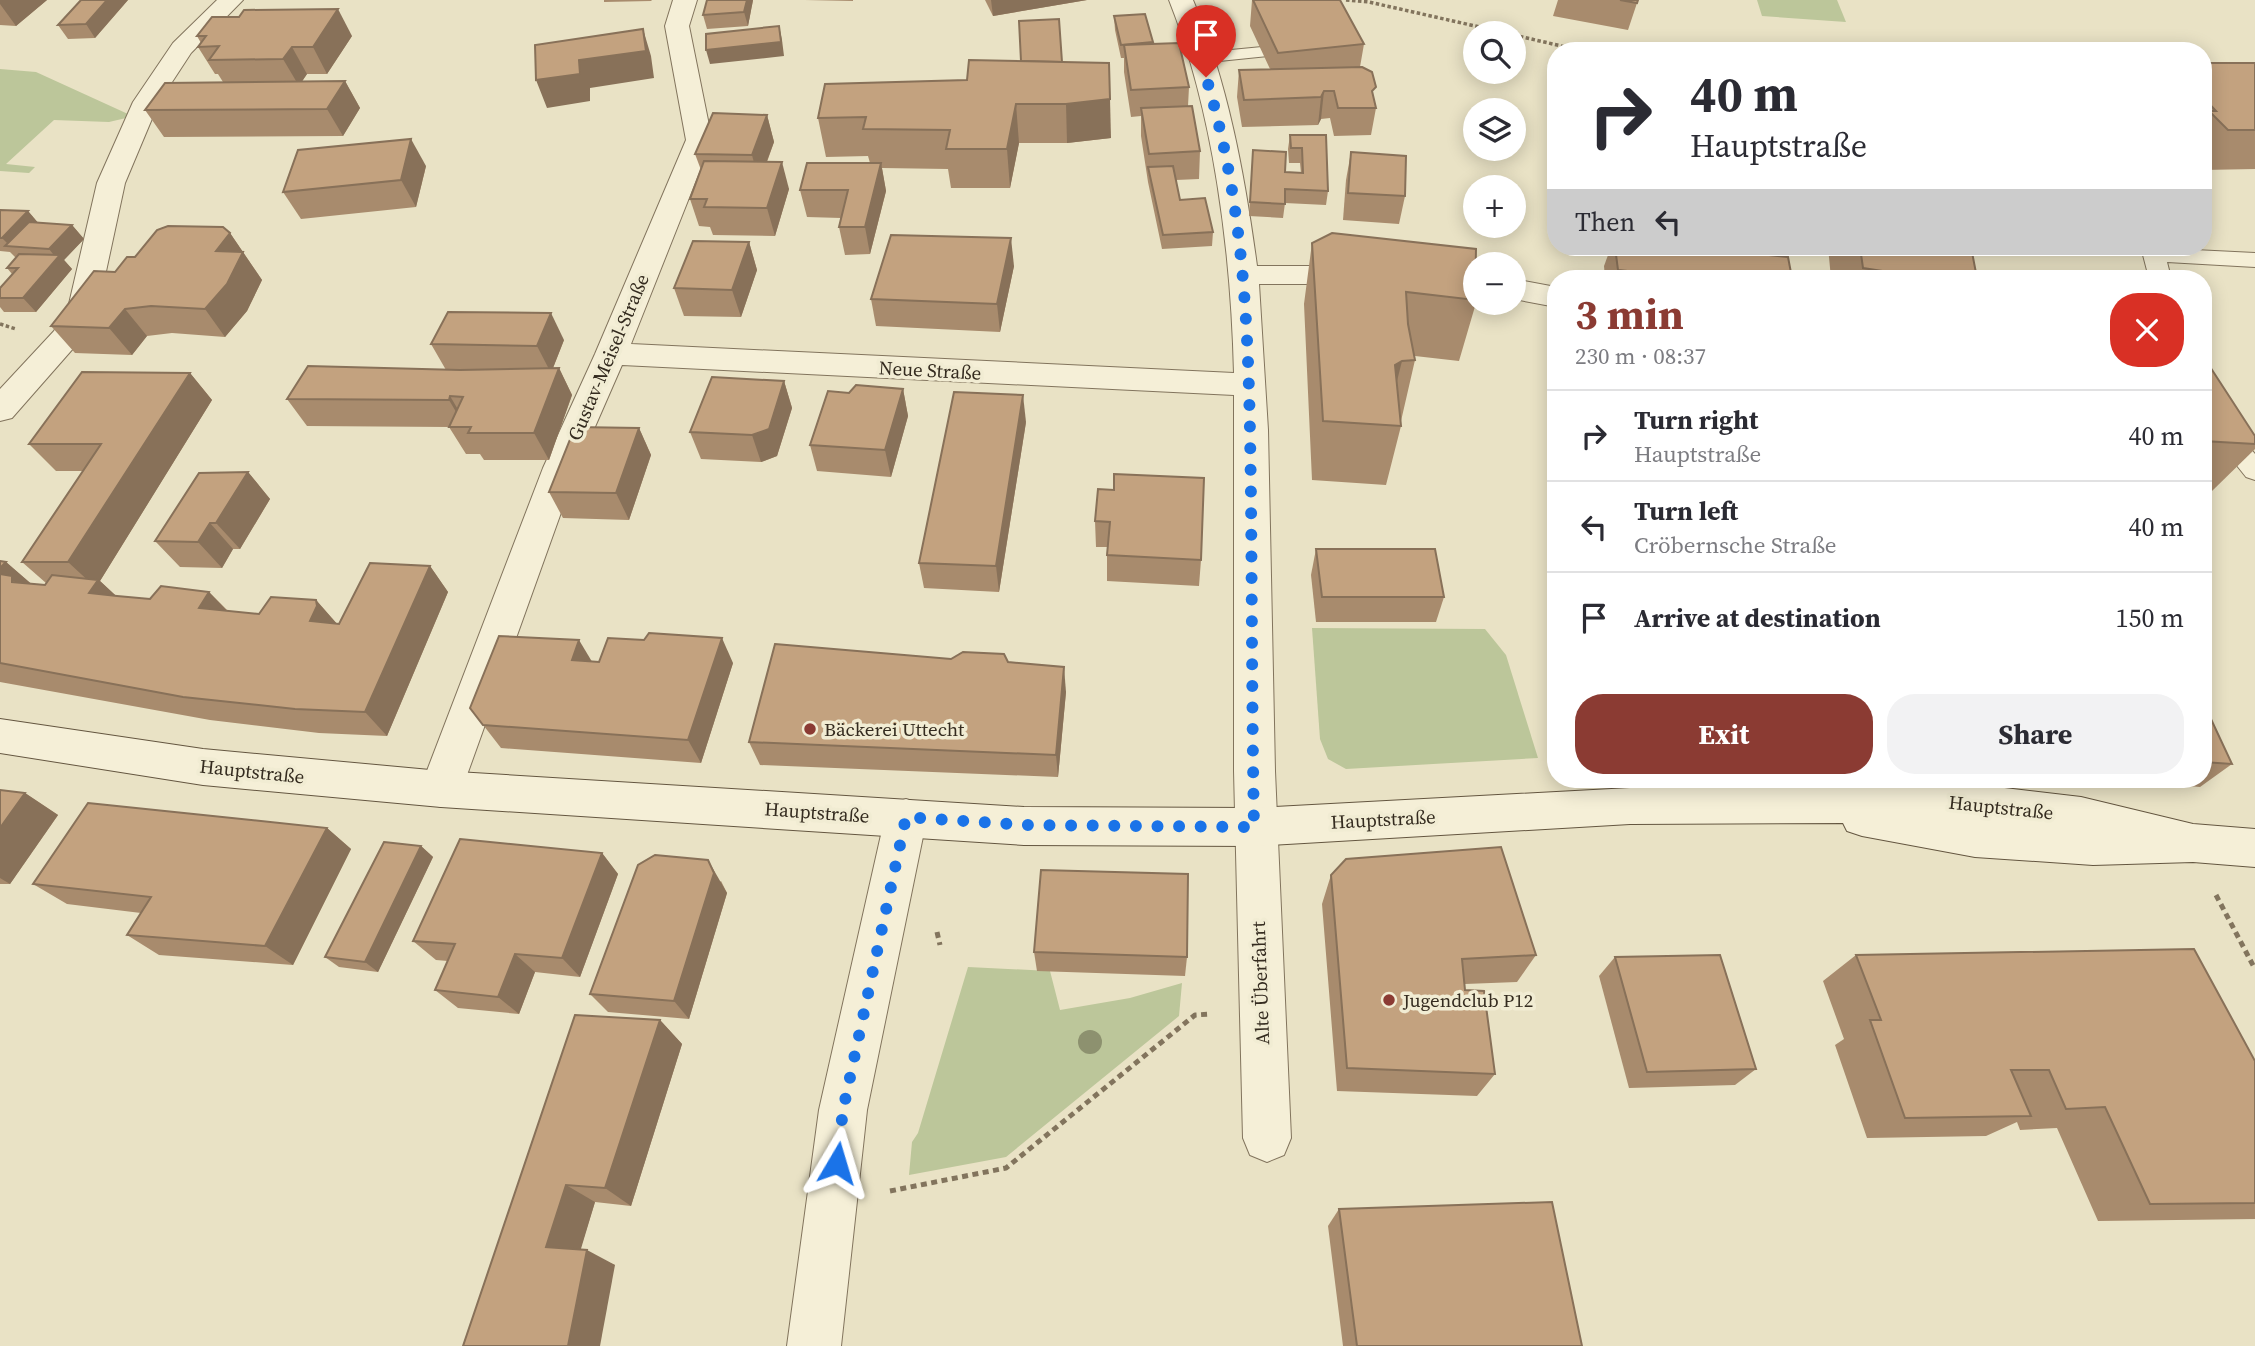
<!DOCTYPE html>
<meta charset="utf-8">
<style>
body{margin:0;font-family:"Source Serif 4",serif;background:#f2f2f3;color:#2b2b33;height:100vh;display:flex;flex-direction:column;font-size:26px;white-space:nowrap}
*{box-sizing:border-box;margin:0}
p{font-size:23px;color:#7c7c81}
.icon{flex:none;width:38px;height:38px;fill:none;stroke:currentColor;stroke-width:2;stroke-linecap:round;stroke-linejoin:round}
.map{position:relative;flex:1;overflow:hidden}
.sheet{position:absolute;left:1547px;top:270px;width:665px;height:518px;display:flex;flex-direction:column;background:#fff;border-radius:28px;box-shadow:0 4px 18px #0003}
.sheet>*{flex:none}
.guide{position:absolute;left:1547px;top:42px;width:665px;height:214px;border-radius:28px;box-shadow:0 4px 18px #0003;background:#fff;color:#2b2b33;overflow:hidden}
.buttons{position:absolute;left:1463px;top:21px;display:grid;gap:14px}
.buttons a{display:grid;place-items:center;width:63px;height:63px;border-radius:50%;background:#fff;box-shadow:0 4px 18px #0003;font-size:35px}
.pin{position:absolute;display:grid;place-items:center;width:60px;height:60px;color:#fff;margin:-72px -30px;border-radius:50% 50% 50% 0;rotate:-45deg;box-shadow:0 0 7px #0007}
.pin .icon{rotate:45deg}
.me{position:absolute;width:77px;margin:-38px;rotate:7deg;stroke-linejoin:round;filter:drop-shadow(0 0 5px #0008)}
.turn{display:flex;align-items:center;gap:24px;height:147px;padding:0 28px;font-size:32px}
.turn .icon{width:91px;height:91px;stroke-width:2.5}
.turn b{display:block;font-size:49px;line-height:60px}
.then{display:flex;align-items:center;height:66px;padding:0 28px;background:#0003;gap:14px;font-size:26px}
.round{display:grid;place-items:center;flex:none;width:74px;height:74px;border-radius:28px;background:#f2f2f3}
.overview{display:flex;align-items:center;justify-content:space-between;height:119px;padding:0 28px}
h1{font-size:42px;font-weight:700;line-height:52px;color:#8b3b33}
.button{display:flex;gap:14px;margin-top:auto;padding:14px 28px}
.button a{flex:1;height:80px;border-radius:28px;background:#8b3b33;color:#fff;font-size:28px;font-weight:700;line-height:80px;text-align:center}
.button a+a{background:#f2f2f3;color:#2b2b33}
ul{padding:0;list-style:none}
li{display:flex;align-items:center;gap:21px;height:91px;padding:0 28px;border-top:2px solid #e1e1e2}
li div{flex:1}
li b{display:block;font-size:26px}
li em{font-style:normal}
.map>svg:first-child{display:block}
.green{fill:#bcc69a}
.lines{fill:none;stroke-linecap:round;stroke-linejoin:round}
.service-casing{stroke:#82745d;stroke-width:2}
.minor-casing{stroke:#82745d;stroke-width:2}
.secondary-casing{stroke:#645640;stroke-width:2}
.path-far1{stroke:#82745d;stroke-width:3.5;stroke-dasharray:3.5 2.5;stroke-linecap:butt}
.path{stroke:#82745d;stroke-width:5;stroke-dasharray:6 4.5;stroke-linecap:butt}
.service{fill:#f5efd7;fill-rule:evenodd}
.minor{fill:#f5efd7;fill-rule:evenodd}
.secondary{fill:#f5efd7;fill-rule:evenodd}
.tree{fill:#8d916f}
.wall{fill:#a88b6d}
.shaded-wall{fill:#887159}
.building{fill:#c3a27f;stroke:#887159;stroke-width:2}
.route{stroke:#1a73e8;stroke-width:12;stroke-dasharray:0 21.6}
.poi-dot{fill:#8b3b33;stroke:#f1ecd3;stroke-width:2.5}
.labels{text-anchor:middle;stroke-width:7;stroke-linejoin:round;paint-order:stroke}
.street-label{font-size:19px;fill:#342b1f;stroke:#f1ecd3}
.poi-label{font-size:19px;fill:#342b1f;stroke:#f1ecd3;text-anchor:start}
</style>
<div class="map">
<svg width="2255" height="1346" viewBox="0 0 2255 1346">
<rect width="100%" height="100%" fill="#e9e2c5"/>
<g class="green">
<polygon points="1757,0 1837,0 1846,22 1762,16"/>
<polygon points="0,69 36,72 128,114 126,118 109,122 54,120 6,164 35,167 29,173 0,171"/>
<polygon points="1312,628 1485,629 1506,655 1538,758 1346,769 1328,759 1320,739"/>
<polygon points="968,967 1050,971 1060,1010 1130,998 1182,983 1179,1016 1006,1157 909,1175 912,1142 918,1133"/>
</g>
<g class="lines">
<g class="service-casing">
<g id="service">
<polygon points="1262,47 1268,48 1271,52 1268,56 1200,63 1191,58 1200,53"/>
<polygon points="2154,248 2255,253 2255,267 2167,262 2171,278 2149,278 2143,255 2146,250"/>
<polygon points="2203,393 2211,395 2223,416 2255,454 2255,480 2246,477 2203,423"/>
</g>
</g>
<g class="minor-casing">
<g id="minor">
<polygon points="217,0 243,0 191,53 159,102 125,183 99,304 77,344 12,418 0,421 0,389 54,331 69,304 97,183 133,102 173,43"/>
<path d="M673,0h24l-8,26 23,114 -81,204 603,29c-3,-121 -20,-260 -65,-373h24c35,83 52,176 64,266h104l11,2 4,7 -4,7 -11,2h-102l9,146 7,341 16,367 -7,17 -17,7 -17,-7 -7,-17 -9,-367v-376l-612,-30 -45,103 -115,321 -6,13 -15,5 -15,-5 -6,-13 123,-321 52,-114 91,-214 -21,-114z"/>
<polygon points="1514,279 1556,287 1556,307 1514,299"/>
<polygon points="906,799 921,804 927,817 867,1110 841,1346 787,1346 819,1110 885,817 891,804"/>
</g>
</g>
<g class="secondary-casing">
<polygon id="secondary" points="0,719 203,749 441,771 1024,807 1254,808 1630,788 1805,788 1954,782 2081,797 2193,824 2255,829 2255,867 2193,862 2093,865 1975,857 1862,836 1847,831 1843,823 1630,824 1254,846 1024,845 441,807 203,785 0,753"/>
</g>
<g class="path-far1">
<polyline points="1346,0 1369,2 1506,33"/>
<polyline points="1514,35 1583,51"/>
<polyline points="0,324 16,329"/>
</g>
<g class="path">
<polyline points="2216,895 2255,969"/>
<polyline points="937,932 940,945"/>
<polyline points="890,1191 1006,1168 1195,1015 1211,1014"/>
</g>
<use href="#service" class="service"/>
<use href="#minor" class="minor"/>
<use href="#secondary" class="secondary"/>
</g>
<circle class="tree" cx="1090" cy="1042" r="12"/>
<g class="wall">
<polygon points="0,0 47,0 16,26 0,25"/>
<polygon points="81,0 128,0 95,38 68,39 58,25"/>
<polygon points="604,0 652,0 651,1 604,2"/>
<polygon points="753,0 748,26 707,29 703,15"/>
<polygon points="805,0 853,0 853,1"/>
<polygon points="985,0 1087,0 993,16"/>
<polygon points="1252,0 1364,44 1360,67 1374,99 1376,108 1371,135 1334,136 1330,118 1321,119 1318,125 1242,127 1237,97 1239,70 1270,69 1250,26"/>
<polygon points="1558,0 1638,0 1628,30 1553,16"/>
<polygon points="1114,16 1153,42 1153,44 1189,87 1188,106 1200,151 1199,179 1176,180 1180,200 1213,232 1212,246 1162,249 1148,182 1141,136 1141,116 1131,117 1124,72 1124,58 1121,58 1115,30"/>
<polygon points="197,36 352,36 327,74 307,74 302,81 345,81 360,108 343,136 164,137 145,110 223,82 218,74 215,74 198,47 201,43"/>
<polygon points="1062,62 1111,138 1067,143 1019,143 1010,188 951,188 948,169 882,168 886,191 870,254 845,255 839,227 841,218 807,217 800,190 870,163 868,156 826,157 818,118 967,80"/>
<polygon points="2203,63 2255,63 2255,169 2203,170"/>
<polygon points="767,115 774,142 767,162 789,189 775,236 713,235 710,227 699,226 690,199 701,170 695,154"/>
<polygon points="1290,135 1326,135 1328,191 1326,205 1285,203 1283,218 1249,216 1252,164 1285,172 1301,173 1300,163 1289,163 1288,149"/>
<polygon points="1351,152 1405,196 1399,224 1343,220 1346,180"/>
<polygon points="426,166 416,207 301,219 283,192"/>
<polygon points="0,210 28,211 38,223 72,225 84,239 64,260 72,269 36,312 4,312 0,307 0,288 12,274 7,268 16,258 10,252 0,251"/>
<polygon points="230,233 262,280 247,311 225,337 172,333 147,336 132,355 75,353 51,326 115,272 135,257"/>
<polygon points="749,242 757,270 741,317 684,316 674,288"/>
<polygon points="1312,243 1476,249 1476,303 1459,361 1415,356 1415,360 1401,421 1401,426 1386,485 1312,480 1304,304"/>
<polygon points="1611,247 1695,247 1792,278 1605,278 1604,266"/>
<polygon points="1828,247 1971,247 1977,278 1831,278"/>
<polygon points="1014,266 1000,332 876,326 871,299"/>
<polygon points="564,340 553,368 559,368 572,395 549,460 484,460 480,454 466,454 449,427 307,426 287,399 446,370 431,344"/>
<polygon points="2203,356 2255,436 2255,449 2212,491 2203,490"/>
<polygon points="190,373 212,400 100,581 116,596 150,599 209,592 228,611 259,614 316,600 337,624 339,624 430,566 448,592 387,736 319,733 210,720 0,682 0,561 6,562 31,584 45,585 46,583 22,562 83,471 56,471 29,444"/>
<polygon points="784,381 792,408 777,456 761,462 701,459 690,432"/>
<polygon points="903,389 908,416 891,477 817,471 810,445 849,393"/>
<polygon points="1026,422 999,592 924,588 919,563"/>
<polygon points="639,428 651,455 629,520 563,518 549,492"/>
<polygon points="248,472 270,499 240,549 233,549 222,568 180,567 155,541"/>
<polygon points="1098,489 1201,560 1199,586 1107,581 1107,547 1096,547 1095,521"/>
<polygon points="1316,549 1444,597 1436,622 1316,622 1311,575"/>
<polygon points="644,640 733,663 701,763 501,748 470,708 592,662 599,662"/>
<polygon points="951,659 1008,662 1066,692 1058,777 760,765 749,742"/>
<polygon points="2203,702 2232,764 2200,787 2108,779 2203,779"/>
<polygon points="0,790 25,793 58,815 10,884 0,884"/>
<polygon points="327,828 351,849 293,965 159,955 127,935 141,913 67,904 33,884"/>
<polygon points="421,846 433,857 378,972 339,967 325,957"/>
<polygon points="602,853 618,874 580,977 535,972 519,1014 458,1008 435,990 448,961 436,960 413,941"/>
<polygon points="1331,875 1536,955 1517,982 1465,984 1465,990 1495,1074 1477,1096 1337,1091 1322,904"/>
<polygon points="721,881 727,893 689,1019 608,1012 590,994"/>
<polygon points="1034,952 1187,957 1185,976 1037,971"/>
<polygon points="1856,955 2255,1061 2255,1219 2098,1221 2057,1128 2020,1130 2017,1122 1986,1136 1867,1138 1835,1045 1844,1039 1823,981"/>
<polygon points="1615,957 1756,1069 1735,1085 1629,1088 1599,976"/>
<polygon points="660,1020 682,1044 631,1206 595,1202 580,1250 615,1265 463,1346"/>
<polygon points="1339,1209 1582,1346 1343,1346 1328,1226"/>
</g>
<g class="shaded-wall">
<polygon points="0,0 47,0 16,26 0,4"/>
<polygon points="107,0 128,0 95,38 86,24"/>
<polygon points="747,0 753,0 748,26 744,12"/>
<polygon points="991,0 1087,0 993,16"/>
<polygon points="338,9 352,36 327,74 313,47"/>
<polygon points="779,26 782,40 784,56 710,64 706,50"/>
<polygon points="643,29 651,56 654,78 590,88 590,101 547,108 536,80"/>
<polygon points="292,47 307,74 299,86 283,59"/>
<polygon points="345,81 360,108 343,136 327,109"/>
<polygon points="1324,91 1321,119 1318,125 1321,97"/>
<polygon points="1110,99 1111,138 1067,143 1066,104"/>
<polygon points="1016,104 1019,143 1010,188 1007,149"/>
<polygon points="767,115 774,142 759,182 752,155"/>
<polygon points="411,139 426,166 416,207 401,180"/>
<polygon points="782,162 789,189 775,236 767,208"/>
<polygon points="881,163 886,191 870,254 865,227"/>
<polygon points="28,211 40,225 10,246 2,238"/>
<polygon points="72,225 84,239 64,260 72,269 36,312 23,298 57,259 49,249"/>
<polygon points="230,233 262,280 247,311 225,337 205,309 216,251"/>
<polygon points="1011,238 1014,266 1000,332 997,304"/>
<polygon points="749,242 757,270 741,317 732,290"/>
<polygon points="125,309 147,336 132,355 109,328"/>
<polygon points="551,313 564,340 551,373 537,346"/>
<polygon points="1402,361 1387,421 1382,425 1395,365"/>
<polygon points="559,368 572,395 549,460 534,433"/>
<polygon points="190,373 212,400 100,581 126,605 89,593 94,586 68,562"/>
<polygon points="784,381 792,408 777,456 761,462 752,435"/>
<polygon points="903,389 908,416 891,477 885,450"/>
<polygon points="1023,395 1026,422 999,592 996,566"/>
<polygon points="450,396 466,423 465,427 449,400"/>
<polygon points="639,428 651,455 629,520 616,493"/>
<polygon points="248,472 270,499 240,549 216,523"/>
<polygon points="210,523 233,549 222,568 198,542"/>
<polygon points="6,562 35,587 0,578 0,568"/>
<polygon points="430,566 448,592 387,736 365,712"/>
<polygon points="209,592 234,618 199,608"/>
<polygon points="316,600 338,625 310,621"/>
<polygon points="722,638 733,663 701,763 688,740"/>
<polygon points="579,640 594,665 572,660"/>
<polygon points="1064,667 1066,692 1058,777 1056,755"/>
<polygon points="25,793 58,815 10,884 0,878 0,828"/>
<polygon points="327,828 351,849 293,965 265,946"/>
<polygon points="421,846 433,857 378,972 365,962"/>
<polygon points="602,853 618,874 580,977 562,958"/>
<polygon points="708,860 727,893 689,1019 674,1001"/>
<polygon points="515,954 535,972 519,1014 498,997"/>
<polygon points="660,1020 682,1044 631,1206 605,1188"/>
<polygon points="566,1185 595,1202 577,1262 546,1247"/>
<polygon points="587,1250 615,1265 600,1346 568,1346"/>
</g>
<g class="building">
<polygon points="81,0 107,0 86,24 58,25"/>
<polygon points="707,0 747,0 744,12 703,15"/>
<polygon points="1253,0 1340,0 1364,44 1278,53"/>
<polygon points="1620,0 1638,0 1637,3"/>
<polygon points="338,9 313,47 292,47 283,59 209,60 219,46 198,47 206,36 197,36 212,17 239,17 244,10"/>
<polygon points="1145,14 1153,42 1121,45 1114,16"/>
<polygon points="1059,19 1062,62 1021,61 1019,21"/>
<polygon points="779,26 781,42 706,50 706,34"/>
<polygon points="643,29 646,51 579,60 580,74 536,80 535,45"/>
<polygon points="1179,43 1189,87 1131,90 1124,45"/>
<polygon points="969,60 1109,63 1110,99 1066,104 1016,104 1007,149 946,149 950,130 863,129 866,117 818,118 825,84 967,80"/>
<polygon points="2203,63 2255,63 2255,130 2228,130 2209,111 2216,111 2203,97"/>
<polygon points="1362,67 1372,72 1376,87 1372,91 1376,108 1338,108 1334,91 1324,91 1321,97 1244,100 1239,70"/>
<polygon points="345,81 327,109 145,110 165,83"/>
<polygon points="1192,106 1200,151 1149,154 1141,108"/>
<polygon points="713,113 767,115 752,155 695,154"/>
<polygon points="1290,135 1326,135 1328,191 1285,189 1285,204 1250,202 1253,150 1286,152 1285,172 1303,173 1302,148 1291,148"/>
<polygon points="411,139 401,180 283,192 298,150"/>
<polygon points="1351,152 1406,156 1405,196 1348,193"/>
<polygon points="704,161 782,162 767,208 704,207 707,199 690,199"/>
<polygon points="807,163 881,163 865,227 839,227 848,190 800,190"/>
<polygon points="1173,166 1180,200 1205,198 1213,232 1163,235 1148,167"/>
<polygon points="0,210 28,211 2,238 0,238"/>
<polygon points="29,222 72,225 49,249 5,246"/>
<polygon points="168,226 223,227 230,233 216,251 243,252 227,284 205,309 151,306 125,309 109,328 51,326 94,271 115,272 127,257 135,257 157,230"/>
<polygon points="1332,233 1476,249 1475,300 1406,292 1408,324 1415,360 1402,361 1395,365 1401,426 1323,421 1312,243"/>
<polygon points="891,235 1011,238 997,304 871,299"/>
<polygon points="693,241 749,242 732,290 674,288"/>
<polygon points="1615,247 1695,247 1788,257 1792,278 1695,278 1618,270"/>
<polygon points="1860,247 1971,247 1977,278 1928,278 1863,268"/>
<polygon points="19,254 60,255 23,298 0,298 0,288 18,268 7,268"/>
<polygon points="448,312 551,313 537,346 431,344"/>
<polygon points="2203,356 2255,436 2255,444 2203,441"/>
<polygon points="308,366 460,370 559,368 534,433 468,433 471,427 449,427 463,397 450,396 449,400 287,399"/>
<polygon points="82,372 190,373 68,562 22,562 101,444 29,444"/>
<polygon points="712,377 784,381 769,429 752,435 690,432"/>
<polygon points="856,385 903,389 885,450 810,445 828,391 849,393"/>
<polygon points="954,392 1023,395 996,566 919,563"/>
<polygon points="575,427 639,428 616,493 549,492"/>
<polygon points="248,472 216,523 210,523 198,542 155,541 199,473"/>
<polygon points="1114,474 1204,478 1201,560 1107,555 1110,522 1095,521 1098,489 1114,490"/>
<polygon points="1316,549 1435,549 1444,597 1322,597"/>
<polygon points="0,561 6,562 0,568"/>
<polygon points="370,563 430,566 365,712 295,709 183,697 0,663 0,574 12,576 12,582 45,585 52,575 98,580 89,593 117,596 150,599 161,586 209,592 199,608 259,614 271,597 316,600 317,606 310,621 339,624"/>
<polygon points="649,633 722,638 688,740 483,725 470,708 499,636 579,640 572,660 599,662 608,638 644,640"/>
<polygon points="775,644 951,659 963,652 1004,654 1008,662 1064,667 1056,755 749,742"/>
<polygon points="2203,702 2232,764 2203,762"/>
<polygon points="0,790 25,793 0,828"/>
<polygon points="88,803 327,828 265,946 127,935 151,897 33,884"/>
<polygon points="460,839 602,853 562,958 515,954 498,997 435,990 455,944 413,941"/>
<polygon points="384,842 421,846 365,962 325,957"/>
<polygon points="1501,847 1536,955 1462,959 1465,990 1484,991 1495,1074 1347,1068 1331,875 1346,859"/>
<polygon points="655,855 708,860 714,873 674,1001 590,994 638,865"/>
<polygon points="1041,870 1188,874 1187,957 1034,952"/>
<polygon points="2194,949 2255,1061 2255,1203 2150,1204 2105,1107 2066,1109 2049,1070 2011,1070 2031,1116 1905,1118 1870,1020 1881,1020 1856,955"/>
<polygon points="1720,955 1756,1069 1647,1072 1615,957"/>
<polygon points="575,1015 660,1020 605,1188 566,1185 546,1247 587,1250 568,1346 463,1346"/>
<polygon points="1552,1202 1582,1346 1357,1346 1339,1209"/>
</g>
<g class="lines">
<path class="route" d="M837,1163l6,-53 63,-293 118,8 230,2c-2,-110 -2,-219 -3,-329 -2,-143 -3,-282 -45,-421"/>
</g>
<g class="poi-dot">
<circle cx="810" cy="729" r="7"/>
<circle cx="1389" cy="1000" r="7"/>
</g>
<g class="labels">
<g class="street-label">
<text transform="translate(608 357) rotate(-67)" y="7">Gustav-Meisel-Straße</text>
<text transform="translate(930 370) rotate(3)" y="7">Neue Straße</text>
<text transform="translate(252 771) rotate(6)" y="7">Hauptstraße</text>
<text transform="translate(2001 807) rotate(6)" y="7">Hauptstraße</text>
<text transform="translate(817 812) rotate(4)" y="7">Hauptstraße</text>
<text transform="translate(1383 819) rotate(-3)" y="7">Hauptstraße</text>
<text transform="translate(1260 983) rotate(-92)" y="7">Alte Überfahrt</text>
</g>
<g class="poi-label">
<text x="824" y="736">Bäckerei Uttecht</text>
<text x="1403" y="1007">Jugendclub P12</text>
</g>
</g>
</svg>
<div class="buttons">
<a><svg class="icon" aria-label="search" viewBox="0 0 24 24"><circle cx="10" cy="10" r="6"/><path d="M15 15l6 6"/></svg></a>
<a><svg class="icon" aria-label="layers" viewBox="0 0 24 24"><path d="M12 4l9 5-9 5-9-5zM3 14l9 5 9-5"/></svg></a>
<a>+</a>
<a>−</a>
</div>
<div class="pin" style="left:1206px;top:77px;background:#d93025"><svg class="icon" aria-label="arrive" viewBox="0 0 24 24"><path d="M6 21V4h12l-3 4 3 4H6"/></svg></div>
<svg class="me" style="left:837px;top:1163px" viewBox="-20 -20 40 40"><path d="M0-17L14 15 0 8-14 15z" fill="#1a73e8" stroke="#fff" stroke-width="4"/></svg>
<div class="guide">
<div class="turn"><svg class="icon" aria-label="right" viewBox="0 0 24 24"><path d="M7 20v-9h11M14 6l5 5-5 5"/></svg><div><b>40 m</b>Hauptstraße</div></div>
<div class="then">Then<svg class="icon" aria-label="left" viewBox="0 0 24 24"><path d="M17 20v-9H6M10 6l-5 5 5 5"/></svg></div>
</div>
<section class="sheet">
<div class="overview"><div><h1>3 min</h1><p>230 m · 08:37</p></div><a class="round" style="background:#d93025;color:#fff"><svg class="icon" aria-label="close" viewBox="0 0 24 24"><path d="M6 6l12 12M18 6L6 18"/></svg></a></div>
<ul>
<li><svg class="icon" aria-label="right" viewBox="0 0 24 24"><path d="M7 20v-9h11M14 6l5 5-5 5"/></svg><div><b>Turn right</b><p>Hauptstraße</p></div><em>40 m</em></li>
<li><svg class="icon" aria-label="left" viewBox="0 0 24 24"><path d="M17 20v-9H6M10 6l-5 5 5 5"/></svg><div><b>Turn left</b><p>Cröbernsche Straße</p></div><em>40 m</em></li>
<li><svg class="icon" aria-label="arrive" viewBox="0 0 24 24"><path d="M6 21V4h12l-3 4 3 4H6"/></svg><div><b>Arrive at destination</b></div><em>150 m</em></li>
</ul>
<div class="button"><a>Exit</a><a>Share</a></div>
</section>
</div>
